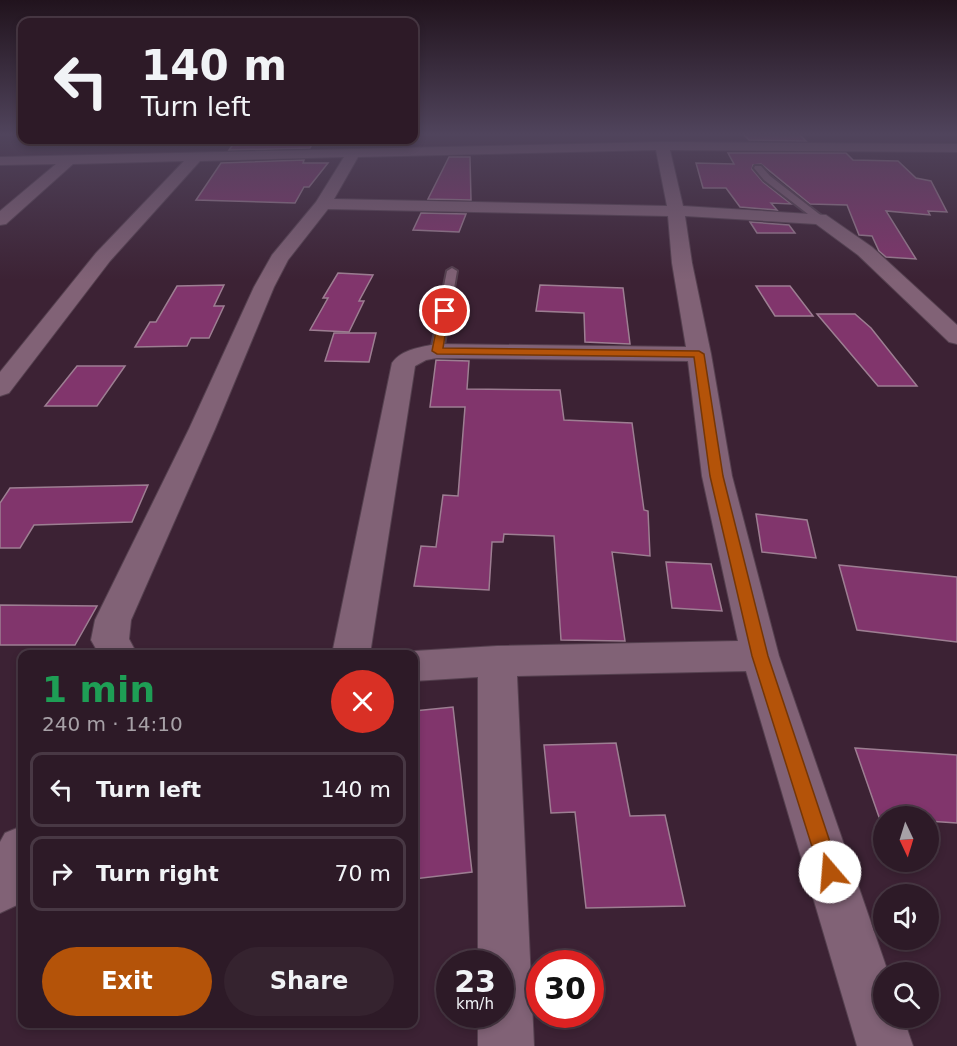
<!DOCTYPE html>
<meta charset="utf-8">
<style>
body{margin:0;font-family:"DejaVu Sans",sans-serif;background:#35232f;color:#f1f3f6;height:100vh;display:flex;flex-direction:column;font-size:22px;white-space:nowrap}
*{box-sizing:border-box;margin:0}
p{font-size:20px;color:#a7a1a7}
.icon{flex:none;width:33px;height:33px;fill:none;stroke:currentColor;stroke-width:2;stroke-linecap:round;stroke-linejoin:round}
.map{position:relative;flex:1;overflow:hidden}
.drawer{position:absolute;left:18px;top:650px;width:400px;height:378px;display:flex;flex-direction:column;background:#2d1a27;border-radius:12px;box-shadow:0 3px 9px #0003,0 0 0 2px #483844}
.drawer>*{flex:none}
.top-card{position:absolute;left:18px;top:18px;width:400px;height:126px;border-radius:12px;box-shadow:0 3px 9px #0003,0 0 0 2px #483844;background:#2d1a27;color:#f1f3f6;overflow:hidden}
.needle{width:39px;rotate:176deg}
.fabs{position:absolute;left:873px;top:806px;display:grid;gap:12px}
.fabs a{display:grid;place-items:center;width:66px;height:66px;border-radius:50%;background:#2d1a27;box-shadow:0 3px 9px #0003,0 0 0 2px #483844;font-size:30px}
.speed{position:absolute;left:436px;top:950px;display:flex;gap:12px;font-size:30px;font-weight:700;text-align:center}
.speed>*{display:grid;place-content:center;width:78px;height:78px;border-radius:50%;background:#2d1a27;box-shadow:0 3px 9px #0003,0 0 0 2px #483844;line-height:1}
.speed small{font-size:15px;font-weight:400}
.speed .limit{border:9px solid #d22;background:#fff;color:#111}
.pin{position:absolute;display:grid;place-items:center;width:51px;height:51px;color:#fff;margin:-26px;border:3px solid #fff;border-radius:50%;box-shadow:0 2px 6px #0007}
.me{position:absolute;width:66px;margin:-33px;rotate:342deg;stroke-linejoin:round;filter:drop-shadow(0 0 4px #0008)}
.turn{display:flex;align-items:center;gap:21px;height:126px;padding:0 24px;font-size:27px}
.turn .icon{width:78px;height:78px;stroke-width:2.5}
.turn b{display:block;font-size:42px;line-height:51px}
.round{display:grid;place-items:center;flex:none;width:63px;height:63px;border-radius:32px;background:#35232f}
.headline{display:flex;align-items:center;justify-content:space-between;height:102px;padding:0 24px}
h1{font-size:36px;font-weight:700;line-height:45px;color:#1e9e55}
.cta{display:flex;gap:12px;margin-top:auto;padding:12px 24px}
.cta a{flex:1;height:69px;border-radius:36px;background:#b45309;color:#fff;font-size:24px;font-weight:700;line-height:69px;text-align:center}
.cta a+a{background:#35232f;color:#f1f3f6}
ul{padding:0;list-style:none}
li{display:flex;align-items:center;gap:18px;height:75px;margin:0 12px 9px;padding:0 12px;border:3px solid #483844;border-radius:12px}
li div{flex:1}
li b{display:block;font-size:22px}
li em{font-style:normal}
.map>svg:first-child{display:block}
.building{fill:#81356c;stroke:#9d7e92;stroke-width:1.5}
.lines{fill:none;stroke-linecap:round;stroke-linejoin:round}
.lane-casing{stroke:#55404f;stroke-width:4}
.street-casing{stroke:#55404f;stroke-width:2}
.lane{fill:#816276;fill-rule:evenodd}
.street{fill:#816276;fill-rule:evenodd}
.route{fill:#b45309;stroke:#753606;stroke-width:1.5}
</style>
<div class="map">
<svg width="957" height="1046" viewBox="0 0 957 1046">
<rect width="100%" height="100%" fill="#3c2234"/>
<g class="building">
<polygon points="743,134 799,134 806,141 749,140"/>
<polygon points="236,140 314,140 310,148 229,150"/>
<polygon points="728,153 846,153 853,160 898,161 916,178 931,181 947,212 928,211 930,215 886,211 916,259 886,257 879,251 872,236 859,235 847,205 810,204 761,164 753,165 752,169 763,182 791,204 771,203 777,210 740,207 726,188 703,188 696,163 734,164"/>
<polygon points="449,157 470,157 471,200 428,199"/>
<polygon points="304,160 303,163 328,163 309,187 304,187 295,203 196,200 221,163"/>
<polygon points="421,213 466,214 459,232 413,230"/>
<polygon points="750,222 789,225 795,233 757,233"/>
<polygon points="338,273 373,275 359,301 364,301 349,332 310,330 328,298 323,298"/>
<polygon points="224,285 214,306 224,306 209,338 191,338 187,346 135,347 150,322 156,322 177,286"/>
<polygon points="540,285 623,288 630,344 585,342 584,313 536,311"/>
<polygon points="756,286 790,286 813,316 775,316"/>
<polygon points="817,314 855,314 871,328 917,386 878,386"/>
<polygon points="334,333 376,333 369,362 325,361"/>
<polygon points="436,360 469,361 467,389 560,390 564,420 632,423 644,510 648,511 650,556 612,552 625,641 561,640 554,536 504,534 503,542 492,542 489,590 414,586 421,546 436,547 443,495 458,496 465,407 430,407"/>
<polygon points="77,366 125,366 97,406 45,406"/>
<polygon points="148,485 132,522 34,525 20,548 0,548 0,503 10,488"/>
<polygon points="756,514 807,520 816,558 762,552"/>
<polygon points="666,562 711,564 722,611 672,608"/>
<polygon points="839,565 957,577 957,642 857,630"/>
<polygon points="0,605 97,606 75,645 0,645"/>
<polygon points="453,707 472,872 414,879 414,711"/>
<polygon points="616,743 630,816 665,815 685,906 586,908 575,812 551,813 544,745"/>
<polygon points="855,748 957,755 957,823 928,821 928,816 879,817"/>
</g>
<g class="lines">
<g class="lane-casing">
<g id="lane">
<polygon points="755,166 761,166 770,176 823,217 823,221 817,221 764,180 754,168"/>
<polygon points="452,268 457,271 443,351 437,355 431,351 447,271"/>
</g>
</g>
<g class="street-casing">
<g id="street">
<path d="M662,142l295,2v8l-287,-2 13,56 143,9 46,32 85,78v19l-8,-2 -91,-87 -42,-31 -131,-8 7,47 19,91 21,122 47,180 109,316h-4v45h19l10,29h-56l-111,-375 -229,5 17,370h-56v-32h23v-51h-23v-286l-64,4v-27h-10l10,-3 83,-5 241,-5 -36,-165 -14,-115 -251,-3 -11,2 -11,6 -45,288h-38l60,-291c10,-14 29,-16 45,-19l249,3 -14,-84 -4,-47 -340,-7 -40,51 -14,27 -59,142 -84,191 -2,19 8,15h-38l-8,-14 4,-20 94,-191 65,-142 18,-32 44,-53 28,-45 -144,4 -90,100 -101,132 -9,3v-24l96,-119 88,-92 -111,3 -67,60 -6,1v-14l56,-47 -56,1v-8zM656,150l11,56 -333,-7 24,-42z"/>
<polygon points="22,826 22,896 17,905 0,913 0,842 5,833"/>
</g>
</g>
<use href="#lane" class="lane"/>
<use href="#street" class="street"/>
</g>
<linearGradient id="sky" x2="0" y2="1"><stop stop-color="#21131d"/><stop offset="0.48" stop-color="#50445c"/><stop offset="1" stop-color="#50445c" stop-opacity="0"/></linearGradient>
<rect width="957" height="280" fill="url(#sky)"/>
<polygon class="route" points="445,308 449,311 443,348 699,351 704,354 723,476 768,656 840,872 837,879 830,882 823,879 820,872 752,656 710,476 694,357 437,354 432,351 440,311"/>
</svg>
<div class="fabs">
<a><svg class="needle" viewBox="-14 -14 28 28"><path d="M0-13l5 13h-10z" fill="#e53935"/><path d="M0 13l5-13h-10z" fill="#a7a1a7"/></svg></a>
<a><svg class="icon" aria-label="sound" viewBox="0 0 24 24"><path d="M4 9h4l5-4v14l-5-4H4zM17 9q2 3 0 6"/></svg></a>
<a><svg class="icon" aria-label="search" viewBox="0 0 24 24"><circle cx="10" cy="10" r="6"/><path d="M15 15l6 6"/></svg></a>
</div>
<div class="speed"><div>23<small>km/h</small></div><div class="limit">30</div></div>
<div class="pin" style="left:445px;top:311px;background:#d93025"><svg class="icon" aria-label="arrive" viewBox="0 0 24 24"><path d="M6 21V4h12l-3 4 3 4H6"/></svg></div>
<svg class="me" style="left:830px;top:872px" viewBox="-20 -20 40 40"><circle r="19" fill="#fff"/><path d="M0-13L10 11 0 6-10 11z" fill="#b45309"/></svg>
<div class="top-card">
<div class="turn"><svg class="icon" aria-label="left" viewBox="0 0 24 24"><path d="M17 20v-9H6M10 6l-5 5 5 5"/></svg><div><b>140 m</b>Turn left</div></div>
</div>
<section class="drawer">
<div class="headline"><div><h1>1 min</h1><p>240 m · 14:10</p></div><a class="round" style="background:#d93025;color:#fff"><svg class="icon" aria-label="close" viewBox="0 0 24 24"><path d="M6 6l12 12M18 6L6 18"/></svg></a></div>
<ul>
<li><svg class="icon" aria-label="left" viewBox="0 0 24 24"><path d="M17 20v-9H6M10 6l-5 5 5 5"/></svg><div><b>Turn left</b></div><em>140 m</em></li>
<li><svg class="icon" aria-label="right" viewBox="0 0 24 24"><path d="M7 20v-9h11M14 6l5 5-5 5"/></svg><div><b>Turn right</b></div><em>70 m</em></li>
</ul>
<div class="cta"><a>Exit</a><a>Share</a></div>
</section>
</div>
